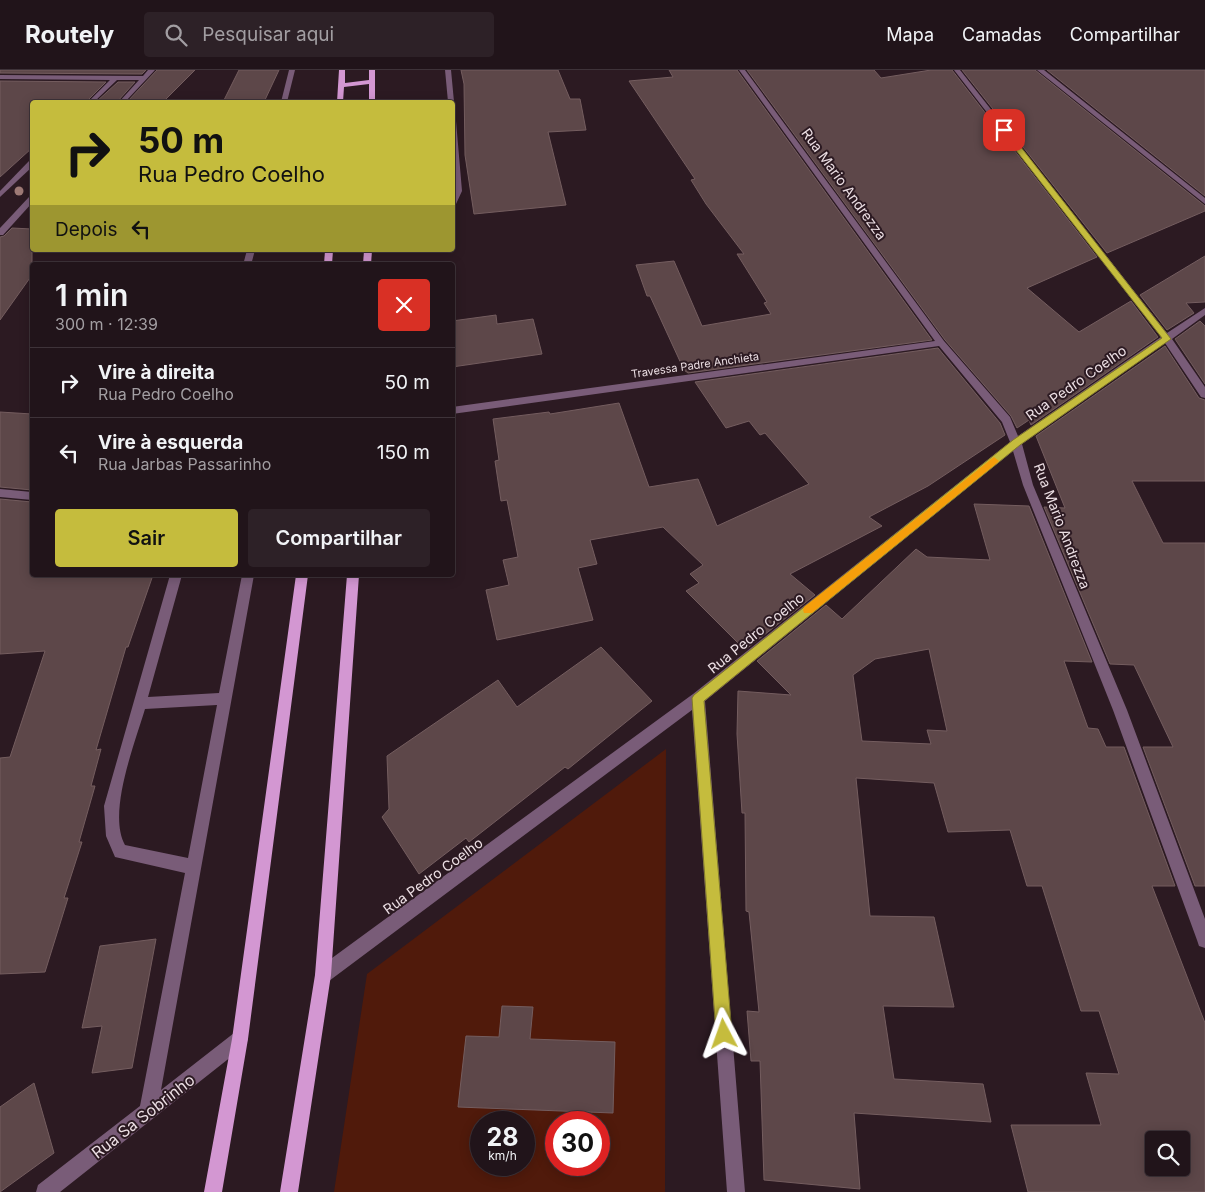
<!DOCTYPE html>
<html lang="pt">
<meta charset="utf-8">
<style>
body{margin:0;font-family:Inter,sans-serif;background:#2d2127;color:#f1f3f6;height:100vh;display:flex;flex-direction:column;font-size:19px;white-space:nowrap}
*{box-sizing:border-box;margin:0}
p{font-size:16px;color:#a29ea2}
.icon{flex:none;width:28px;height:28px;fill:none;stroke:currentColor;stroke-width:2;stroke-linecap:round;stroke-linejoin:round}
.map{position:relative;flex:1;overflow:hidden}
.details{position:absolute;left:30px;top:192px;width:425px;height:315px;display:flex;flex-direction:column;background:#21141a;border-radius:5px;box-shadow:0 2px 12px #0003,0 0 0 1px #3e3339}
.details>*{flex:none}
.top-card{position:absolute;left:30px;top:30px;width:425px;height:152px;border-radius:5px;box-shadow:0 2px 12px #0003,0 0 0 1px #3e3339;background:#c5bc3d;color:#111;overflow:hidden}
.controls{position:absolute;left:1145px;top:1061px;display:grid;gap:10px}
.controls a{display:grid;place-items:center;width:45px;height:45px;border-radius:5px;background:#21141a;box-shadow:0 2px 12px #0003,0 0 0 1px #3e3339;font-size:25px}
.speed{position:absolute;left:470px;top:1041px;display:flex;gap:10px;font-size:25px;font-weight:700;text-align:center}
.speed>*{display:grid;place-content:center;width:65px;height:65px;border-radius:50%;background:#21141a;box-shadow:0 2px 12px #0003,0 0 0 1px #3e3339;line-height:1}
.speed small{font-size:12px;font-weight:400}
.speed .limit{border:8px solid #d22;background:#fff;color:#111}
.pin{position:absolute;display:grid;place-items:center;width:42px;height:42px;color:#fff;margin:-21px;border-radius:10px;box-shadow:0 2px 8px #0006}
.me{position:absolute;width:55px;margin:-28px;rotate:356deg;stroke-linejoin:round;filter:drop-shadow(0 0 4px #0008)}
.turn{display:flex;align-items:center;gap:18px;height:105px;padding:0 25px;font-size:22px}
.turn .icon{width:65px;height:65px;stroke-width:2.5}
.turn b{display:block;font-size:35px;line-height:42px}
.then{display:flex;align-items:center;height:48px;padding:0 25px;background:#0003;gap:10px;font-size:19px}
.round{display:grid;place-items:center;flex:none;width:52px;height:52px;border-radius:5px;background:#2d2127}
.headline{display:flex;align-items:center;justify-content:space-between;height:85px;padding:0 25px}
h1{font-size:30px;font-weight:600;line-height:38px}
.action{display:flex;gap:10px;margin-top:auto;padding:10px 25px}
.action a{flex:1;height:58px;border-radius:5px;background:#c5bc3d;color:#111;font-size:20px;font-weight:600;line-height:58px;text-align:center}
.action a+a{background:#2d2127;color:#f1f3f6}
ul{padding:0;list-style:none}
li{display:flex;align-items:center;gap:15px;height:70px;padding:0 25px;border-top:1px solid #3e3339}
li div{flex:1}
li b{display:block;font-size:19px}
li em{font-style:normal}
header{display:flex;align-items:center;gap:30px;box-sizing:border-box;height:70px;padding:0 25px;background:#21141a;border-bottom:1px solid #3e3339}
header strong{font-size:24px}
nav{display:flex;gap:28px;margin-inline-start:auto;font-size:18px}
.search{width:350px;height:45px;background:#2d2127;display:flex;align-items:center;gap:12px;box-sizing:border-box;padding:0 18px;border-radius:5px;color:#a29ea2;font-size:19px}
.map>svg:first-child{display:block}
.green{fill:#501a0b;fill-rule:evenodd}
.building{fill:#5d4749;stroke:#745d5f;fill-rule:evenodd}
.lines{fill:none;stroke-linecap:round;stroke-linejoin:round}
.minor{fill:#795c78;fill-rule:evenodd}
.primary{fill:#d397d2;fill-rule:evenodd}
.tree{fill:#9e7a76}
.route{fill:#c5bc3d;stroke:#807a28}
.slow{fill:#f59e0b}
.labels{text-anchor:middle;stroke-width:4;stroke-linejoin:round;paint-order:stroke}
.far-street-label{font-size:11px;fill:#ecdfe4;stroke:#2c1a22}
.street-label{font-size:14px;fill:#ecdfe4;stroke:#2c1a22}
.near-street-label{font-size:16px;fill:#ecdfe4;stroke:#2c1a22}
</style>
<header>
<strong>Routely</strong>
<div class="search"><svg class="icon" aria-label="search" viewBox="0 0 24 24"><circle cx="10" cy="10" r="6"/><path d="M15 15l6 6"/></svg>Pesquisar aqui</div>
<nav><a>Mapa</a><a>Camadas</a><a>Compartilhar</a></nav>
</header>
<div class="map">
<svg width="1205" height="1122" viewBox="0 0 1205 1122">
<rect width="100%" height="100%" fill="#2c1a22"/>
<path class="green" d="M666,679l-1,443h-331l33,-218zM481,1052h43v43h-43zM556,1052h43v43h-43z"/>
<g class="building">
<polygon points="0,0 146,0 142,4 0,3"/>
<polygon points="157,0 195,0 163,32 127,32"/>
<polygon points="239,0 279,0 264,32 223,32"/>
<polygon points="461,0 558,0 570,29 580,29 586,60 548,62 566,135 474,144 465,85 464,14"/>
<polygon points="669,0 737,0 932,270 688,303 684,300 650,226 647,226 636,195 674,191 702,256 771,244 764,233 767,232 737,184 744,184 706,134 691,110 695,109 629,11 673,7"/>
<polygon points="747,0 874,0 881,8 931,0 952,0 1097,187 1027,218 1079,262 1131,231 1158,267 1031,355 1029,350 1017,358 1011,346 945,270"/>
<polygon points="962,0 1035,0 1205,136 1205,141 1107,183"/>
<polygon points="1047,0 1205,0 1205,126"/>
<polygon points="0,11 106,12 86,32 32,32 32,78 0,107"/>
<polygon points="118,12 135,12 117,32 96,32"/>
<polygon points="12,158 32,159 32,205 0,250 0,167 4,166"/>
<polygon points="1205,186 1205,232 1186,233 1194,243 1167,260 1140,225"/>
<polygon points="496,245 497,254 533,249 542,284 452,297 452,251"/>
<polygon points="1200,251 1205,256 1205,314 1175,269"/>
<polygon points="1165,276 1199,328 1205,330 1205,411 1132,411 1163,473 1205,473 1205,816 1195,816 1143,677 1173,677 1134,595 1110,594 1044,437 1065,438 1036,366"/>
<polygon points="938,278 1000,353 1005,365 928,416 869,447 882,456 790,504 815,525 745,580 686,521 699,513 690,504 703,495 663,457 590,470 597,494 578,498 593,550 497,570 486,520 509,515 503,490 518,487 507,430 501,431 495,391 499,390 493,349 549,342 550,344 619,333 649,417 698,409 717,456 809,414 765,363 760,365 749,351 726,358 695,312"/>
<polygon points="0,342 32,344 32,420 0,417"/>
<polygon points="0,429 32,432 32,505 153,505 128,577 126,577 96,680 101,679 91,716 95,716 79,772 82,772 64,828 68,828 45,902 0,904 0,688 10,687 45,581 0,584"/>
<path d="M974,434l55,2 63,156 -28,-1 24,67 10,1 8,18h18l51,139h-23l53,137v169h-177l-17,-67h90l-15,-52 33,1 -20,-63h-18l-39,-125h-15l-17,-56 -62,2 -14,-49 -78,-5 14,138 64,1 20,90 -71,-1 11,73 89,5 8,38 -137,-9 6,76 -96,-9 -4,-119h-9l-4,-50 12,1 -10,-100 -3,-1 -1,-98h-3l-5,-79 1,-43 53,4 -34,-34 69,-56 16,14 74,-70 11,8 63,3zM929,579l18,82 -20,-1 4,14 -69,-3 -9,-66 22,-16zM1154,1070h27v28h-27z"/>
<polygon points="601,577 652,631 568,699 565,697 469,772 466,768 419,804 382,747 389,739 387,686 498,610 517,637"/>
<polygon points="156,869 132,998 92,1003 102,956 82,958 100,876"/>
<polygon points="502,936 533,937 530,969 615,972 613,1043 458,1037 466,966 499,967"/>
<polygon points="34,1013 54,1083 0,1122 0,1037"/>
</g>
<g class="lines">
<g class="minor">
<polygon points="148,0 155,0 125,32 119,32 139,10 117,10 94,32 88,32 110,10 0,9 0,5 143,6"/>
<polygon points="289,0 295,0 287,32 281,32"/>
<polygon points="445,0 451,0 454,32 452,34 448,32"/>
<polygon points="739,0 745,0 944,271 1010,347 1018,366 1161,267 954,0 960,0 1167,263 1205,238 1205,245 1172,269 1205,317 1205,328 1201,327 1165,273 1022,374 1033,415 1127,640 1205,849 1205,878 1199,876 1197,870 1113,640 1023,415 1013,381 705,631 745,1122 727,1122 692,640 329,911 323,913 317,911 315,905 317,899 693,624 1010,372 1002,352 939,276 452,344 452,337 935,271"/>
<polygon points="1037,0 1044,0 1205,128 1205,134"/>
<polygon points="452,49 456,51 462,121 456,134 452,136 454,121"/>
<polygon points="29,91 32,91 32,97 0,127 0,121"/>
<polygon points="29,127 32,127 32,133 3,165 0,165 0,158"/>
<polygon points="247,180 255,180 251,195 243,195"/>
<polygon points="0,419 32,422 32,430 0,427"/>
<path d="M170,505h12l-34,122 71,-4 23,-118h12l-93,515 73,-57 6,-2 6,2 2,6 -2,6 -186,147h-24l2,-7 102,-79 45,-233 -70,-16 -9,-21 -2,-30zM217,635l-29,153 -63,-13c-18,-32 10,-102 20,-136z"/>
</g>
<g class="primary">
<polygon points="339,0 345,0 345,13 369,10 369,0 375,0 375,32 369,32 369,14 344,17 343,32 337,32"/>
<polygon points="325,180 333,180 332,195 324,195"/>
<polygon points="364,180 372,180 371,195 363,195"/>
<polygon points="296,505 308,505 248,969 222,1122 204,1122 232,969"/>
<polygon points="347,505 359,505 331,905 298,1122 280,1122 315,905"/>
</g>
</g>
<circle class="tree" cx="19" cy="121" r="4.5"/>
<polygon class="route" points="1001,58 1006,58 1171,269 1020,375 704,631 732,964 729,970 724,972 718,970 716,964 692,628 694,625 1013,370 1162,268 1001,61"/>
<polygon class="slow" points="994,387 999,391 997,393 812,543 804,543 803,540 804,537"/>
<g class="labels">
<g class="far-street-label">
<text transform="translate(695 295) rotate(-8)" y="4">Travessa Padre Anchieta</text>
</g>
<g class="street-label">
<text transform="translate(844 114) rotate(54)" y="5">Rua Mario Andrezza</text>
<text transform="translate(1076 313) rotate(-35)" y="5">Rua Pedro Coelho</text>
<text transform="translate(1062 456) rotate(69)" y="5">Rua Mario Andrezza</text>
<text transform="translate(756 563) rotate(-39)" y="5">Rua Pedro Coelho</text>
<text transform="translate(433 806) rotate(-36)" y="5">Rua Pedro Coelho</text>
</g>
<g class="near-street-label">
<text transform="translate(143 1046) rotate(-38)" y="6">Rua Sa Sobrinho</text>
</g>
</g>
</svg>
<div class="controls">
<a><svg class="icon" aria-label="search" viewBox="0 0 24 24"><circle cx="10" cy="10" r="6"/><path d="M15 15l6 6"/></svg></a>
</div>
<div class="speed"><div>28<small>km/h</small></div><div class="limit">30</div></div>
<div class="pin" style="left:1004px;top:60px;background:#d93025"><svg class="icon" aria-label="arrive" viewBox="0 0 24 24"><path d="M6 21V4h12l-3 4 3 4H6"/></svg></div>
<svg class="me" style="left:724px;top:964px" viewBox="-20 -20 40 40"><path d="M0-17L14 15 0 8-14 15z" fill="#c5bc3d" stroke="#fff" stroke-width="4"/></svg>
<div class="top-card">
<div class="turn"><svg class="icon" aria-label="right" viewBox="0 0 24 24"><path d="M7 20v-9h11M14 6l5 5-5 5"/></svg><div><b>50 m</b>Rua Pedro Coelho</div></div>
<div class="then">Depois<svg class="icon" aria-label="left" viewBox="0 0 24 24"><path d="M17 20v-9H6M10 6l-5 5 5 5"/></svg></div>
</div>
<section class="details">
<div class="headline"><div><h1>1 min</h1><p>300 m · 12:39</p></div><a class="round" style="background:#d93025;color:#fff"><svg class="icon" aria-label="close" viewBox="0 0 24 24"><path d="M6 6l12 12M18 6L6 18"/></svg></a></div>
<ul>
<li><svg class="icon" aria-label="right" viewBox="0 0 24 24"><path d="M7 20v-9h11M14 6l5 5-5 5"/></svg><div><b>Vire à direita</b><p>Rua Pedro Coelho</p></div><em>50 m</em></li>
<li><svg class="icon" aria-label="left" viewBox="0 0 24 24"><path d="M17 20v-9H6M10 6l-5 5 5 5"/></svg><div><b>Vire à esquerda</b><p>Rua Jarbas Passarinho</p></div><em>150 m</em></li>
</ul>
<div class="action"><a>Sair</a><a>Compartilhar</a></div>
</section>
</div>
